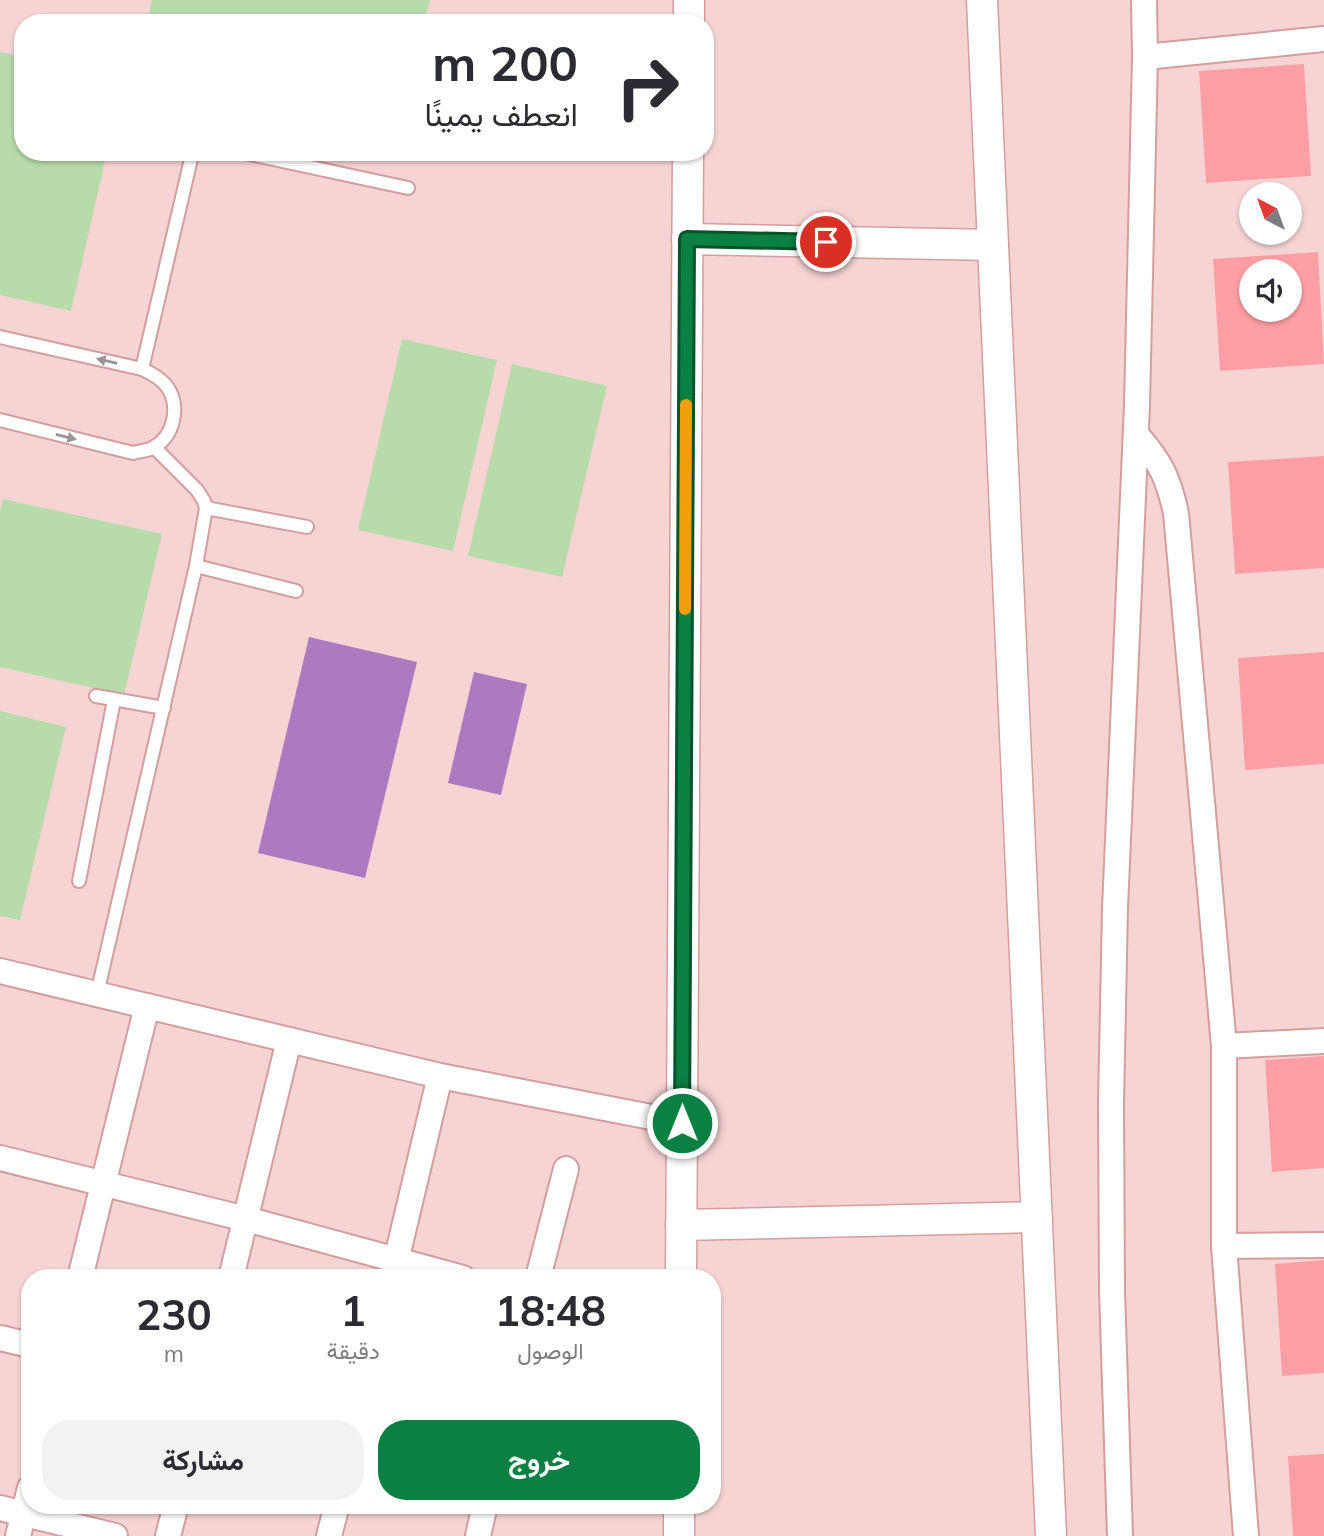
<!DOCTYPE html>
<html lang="ar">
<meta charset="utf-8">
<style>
body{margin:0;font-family:Mulish,Vazirmatn,sans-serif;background:#f2f2f3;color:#2b2b33;direction:rtl;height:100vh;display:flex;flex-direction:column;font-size:26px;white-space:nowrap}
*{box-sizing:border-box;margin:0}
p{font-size:23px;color:#7c7c81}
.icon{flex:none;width:38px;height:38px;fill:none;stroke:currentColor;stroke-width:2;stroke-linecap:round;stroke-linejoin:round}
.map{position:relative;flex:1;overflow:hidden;direction:ltr}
.drawer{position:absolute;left:21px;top:1269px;width:700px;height:245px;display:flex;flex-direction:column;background:#fff;border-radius:28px;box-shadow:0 2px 5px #0004;direction:rtl}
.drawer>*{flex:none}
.hud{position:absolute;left:14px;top:14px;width:700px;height:147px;border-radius:28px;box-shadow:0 2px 5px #0004;direction:rtl;background:#fff;color:#2b2b33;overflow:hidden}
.needle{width:46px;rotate:319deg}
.fabs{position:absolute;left:1239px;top:182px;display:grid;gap:14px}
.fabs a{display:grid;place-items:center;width:63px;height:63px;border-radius:50%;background:#fff;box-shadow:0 2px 5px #0004;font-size:35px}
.pin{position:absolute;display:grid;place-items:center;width:60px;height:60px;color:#fff;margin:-30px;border:4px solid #fff;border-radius:50%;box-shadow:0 2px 7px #0007}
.me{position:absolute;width:77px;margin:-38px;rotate:0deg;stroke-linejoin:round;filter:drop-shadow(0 0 5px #0008)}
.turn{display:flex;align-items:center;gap:24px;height:147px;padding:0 21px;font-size:32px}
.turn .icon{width:91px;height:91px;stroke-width:2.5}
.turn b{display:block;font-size:49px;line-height:60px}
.eta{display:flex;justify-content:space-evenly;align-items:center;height:119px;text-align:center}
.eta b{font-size:42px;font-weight:700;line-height:49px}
.action{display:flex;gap:14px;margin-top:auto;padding:14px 21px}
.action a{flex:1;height:80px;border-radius:28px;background:#0b8043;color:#fff;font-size:28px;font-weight:700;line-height:80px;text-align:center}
.action a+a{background:#f2f2f3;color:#2b2b33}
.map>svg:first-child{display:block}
.green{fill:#b8dbaa}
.water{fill:#ad7abf}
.building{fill:#ff9fa4;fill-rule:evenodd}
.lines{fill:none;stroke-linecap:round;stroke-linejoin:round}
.service-casing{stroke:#d49d9e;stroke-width:16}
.minor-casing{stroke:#d49d9e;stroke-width:28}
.tertiary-casing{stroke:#d49d9e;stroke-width:33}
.service{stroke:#fff;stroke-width:12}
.minor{stroke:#fff;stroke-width:24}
.tertiary{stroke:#fff;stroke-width:30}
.oneway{fill:#9c9394}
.route-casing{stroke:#07532c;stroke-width:18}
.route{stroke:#0b8043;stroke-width:12}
.slow{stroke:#f59e0b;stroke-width:12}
</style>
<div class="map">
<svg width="1324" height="1536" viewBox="0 0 1324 1536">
<rect width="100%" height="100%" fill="#f7d4d4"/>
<g class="green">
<polygon points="152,0 430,0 424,23 147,23"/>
<polygon points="0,52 23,57 23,152 107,152 71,311 0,295"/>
<polygon points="402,339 497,360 453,551 358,530"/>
<polygon points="512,364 607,386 562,577 468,556"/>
<polygon points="3,499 162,534 124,695 0,667 0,511"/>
<polygon points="0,711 66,727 20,920 0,916"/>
</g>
<g class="water">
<polygon points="309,637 417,662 365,878 258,853"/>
<polygon points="474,672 527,684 501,795 448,783"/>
</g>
<g class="building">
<polygon points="1304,64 1311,176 1206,183 1199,71"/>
<path d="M1318,252l6,112 -104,7 -7,-112zM1251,271h39v39h-39z"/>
<polygon points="1324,456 1324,568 1235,574 1228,462"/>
<polygon points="1324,652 1324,764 1245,770 1238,658"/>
<polygon points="1324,1056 1324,1168 1272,1172 1265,1060"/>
<polygon points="1324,1260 1324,1373 1282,1376 1275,1264"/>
<polygon points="1324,1454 1324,1536 1293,1536 1288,1456"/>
</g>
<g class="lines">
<g class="service-casing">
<g id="service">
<polyline points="241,152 408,188"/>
<path d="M0,337l142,32c9,4 20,10 26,19 12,19 6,48 -14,59 -5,4 -15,4 -21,6l-133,-33"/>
<polyline points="142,369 191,159 195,152"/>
<polyline points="206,508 307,527"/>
<polyline points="196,566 296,591"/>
<polyline points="96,696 164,708"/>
<polyline points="79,881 114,700"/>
<polyline points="97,994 196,566 206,508 204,501 197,490 154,447"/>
</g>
</g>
<g class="minor-casing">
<g id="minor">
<polyline points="1145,57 1324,39"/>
<path d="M1136,434c25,29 32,43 40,79l48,533 100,-5"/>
<polyline points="0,971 440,1076 682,1123"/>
<polyline points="1224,1046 1224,1246 1246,1536"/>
<polyline points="0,1158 246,1219 463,1278"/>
<polyline points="1224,1246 1324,1245"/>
<polyline points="80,1278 147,1006"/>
<polyline points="231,1278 289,1040"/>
<polyline points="392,1278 440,1076"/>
<polyline points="538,1278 566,1169"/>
<polyline points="0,1338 30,1345"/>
<polyline points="0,1508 115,1536"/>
<polyline points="18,1536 30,1488"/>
<polyline points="168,1536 176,1505"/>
<polyline points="329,1536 337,1505"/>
<polyline points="478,1536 485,1505"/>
<polyline points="1120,1536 1112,1291 1111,1104 1115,908 1137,405 1145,57 1144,0"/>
</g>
</g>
<g class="tertiary-casing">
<g id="tertiary">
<polyline points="982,0 1051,1536"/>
<polyline points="689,23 689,0"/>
<polyline points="687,239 993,245"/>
<polyline points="681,1225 1037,1217"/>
<polyline points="681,1278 688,152"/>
<polyline points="679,1536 679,1505"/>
</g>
</g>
<use href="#service" class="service"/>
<use href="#minor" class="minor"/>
<use href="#tertiary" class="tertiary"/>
</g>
<defs><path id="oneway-solid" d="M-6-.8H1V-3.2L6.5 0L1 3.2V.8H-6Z" transform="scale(1.75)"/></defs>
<g class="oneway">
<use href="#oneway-solid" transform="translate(107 361) rotate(-167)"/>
<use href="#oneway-solid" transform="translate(66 437) rotate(14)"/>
</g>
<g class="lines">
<g class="route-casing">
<polyline id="route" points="682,1123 687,239 826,242"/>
</g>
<use href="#route" class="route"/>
<polyline class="slow" points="685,609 686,405"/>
</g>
</svg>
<div class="fabs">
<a><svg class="needle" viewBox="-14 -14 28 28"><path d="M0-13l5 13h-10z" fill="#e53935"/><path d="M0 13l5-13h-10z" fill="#7c7c81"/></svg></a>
<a><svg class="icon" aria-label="sound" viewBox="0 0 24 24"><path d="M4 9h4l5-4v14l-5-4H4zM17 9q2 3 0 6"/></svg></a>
</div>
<div class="pin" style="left:826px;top:242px;background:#d93025"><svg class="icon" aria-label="arrive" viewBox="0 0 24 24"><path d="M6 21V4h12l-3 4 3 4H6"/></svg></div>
<svg class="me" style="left:682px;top:1123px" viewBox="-20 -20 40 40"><circle r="17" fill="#0b8043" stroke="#fff" stroke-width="3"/><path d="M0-11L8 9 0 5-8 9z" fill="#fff"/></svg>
<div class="hud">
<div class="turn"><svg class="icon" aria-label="right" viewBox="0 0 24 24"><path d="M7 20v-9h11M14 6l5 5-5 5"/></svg><div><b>200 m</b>انعطف يمينًا</div></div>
</div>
<section class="drawer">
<div class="eta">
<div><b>18:48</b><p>الوصول</p></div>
<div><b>1</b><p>دقيقة</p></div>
<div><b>230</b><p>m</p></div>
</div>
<div class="action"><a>خروج</a><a>مشاركة</a></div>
</section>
</div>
